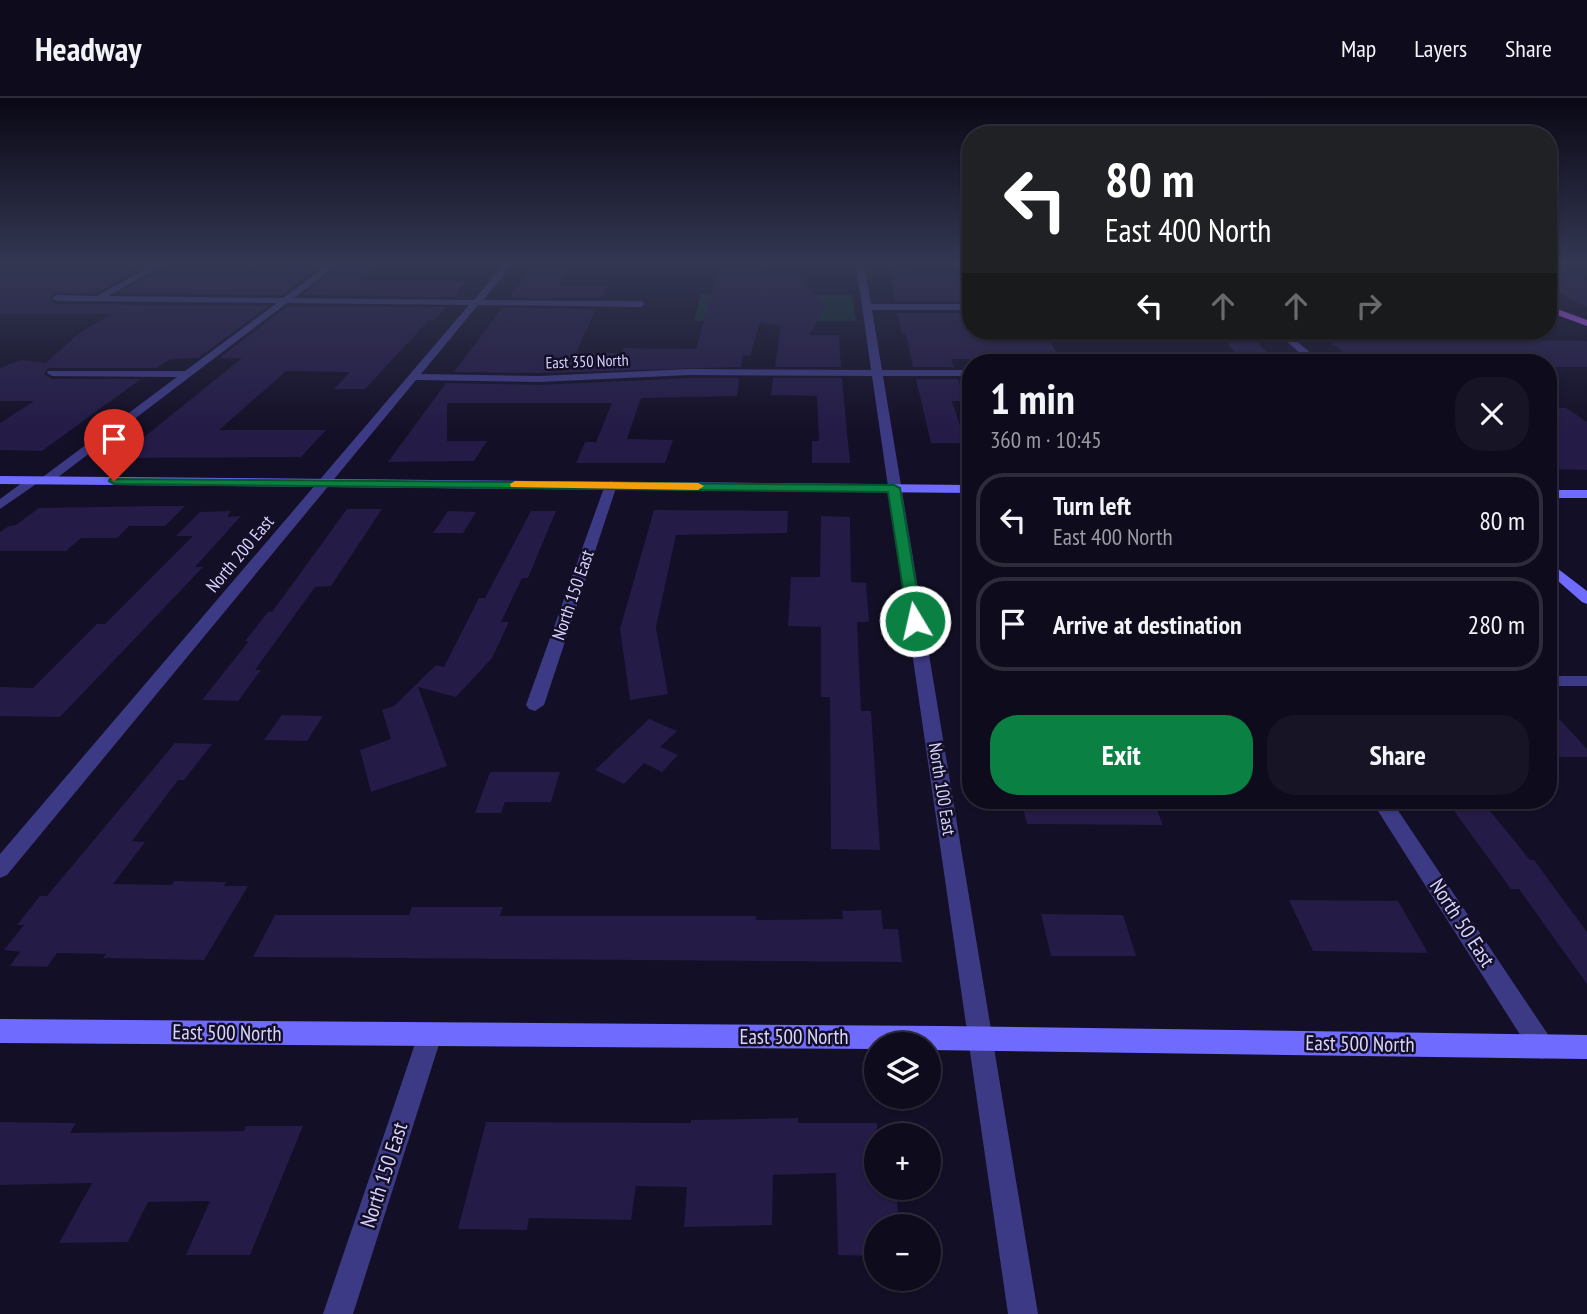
<!DOCTYPE html>
<meta charset="utf-8">
<style>
body{margin:0;font-family:"PT Sans Narrow",sans-serif;background:#171425;color:#f1f3f6;height:100vh;display:flex;flex-direction:column;font-size:26px;white-space:nowrap}
*{box-sizing:border-box;margin:0}
p{font-size:23px;color:#9b9ba3}
.icon{flex:none;width:38px;height:38px;fill:none;stroke:currentColor;stroke-width:2;stroke-linecap:round;stroke-linejoin:round}
.map{position:relative;flex:1;overflow:hidden}
.side{position:absolute;left:962px;top:256px;width:595px;height:455px;display:flex;flex-direction:column;background:#0e0b1c;border-radius:28px;box-shadow:0 2px 5px #0004,0 0 0 2px #2e2b3b}
.side>*{flex:none}
.top-card{position:absolute;left:962px;top:28px;width:595px;height:214px;border-radius:28px;box-shadow:0 2px 5px #0004,0 0 0 2px #2e2b3b;background:#202124;color:#fff;overflow:hidden}
.tools{position:absolute;left:864px;top:934px;display:grid;gap:14px}
.tools a{display:grid;place-items:center;width:77px;height:77px;border-radius:50%;background:#0e0b1c;box-shadow:0 2px 5px #0004,0 0 0 2px #2e2b3b;font-size:35px}
.pin{position:absolute;display:grid;place-items:center;width:60px;height:60px;color:#fff;margin:-72px -30px;border-radius:50% 50% 50% 0;rotate:-45deg;box-shadow:0 0 7px #0007}
.pin .icon{rotate:45deg}
.me{position:absolute;width:77px;margin:-38px;rotate:351deg;stroke-linejoin:round;filter:drop-shadow(0 0 5px #0008)}
.turn{display:flex;align-items:center;gap:24px;height:147px;padding:0 28px;font-size:32px}
.turn .icon{width:91px;height:91px;stroke-width:2.5}
.turn b{display:block;font-size:49px;line-height:60px}
.lanes{display:flex;align-items:center;height:66px;padding:0 28px;background:#0003;justify-content:center;gap:35px;direction:ltr}
.lanes .off{opacity:.35}
.round{display:grid;place-items:center;flex:none;width:74px;height:74px;border-radius:28px;background:#171425}
.headline{display:flex;align-items:center;justify-content:space-between;height:119px;padding:0 28px}
h1{font-size:42px;font-weight:800;line-height:52px}
.action{display:flex;gap:14px;margin-top:auto;padding:14px 28px}
.action a{flex:1;height:80px;border-radius:28px;background:#0b8043;color:#fff;font-size:28px;font-weight:800;line-height:80px;text-align:center}
.action a+a{background:#171425;color:#f1f3f6}
ul{padding:0;list-style:none}
li{display:flex;align-items:center;gap:21px;height:94px;margin:0 14px 10px;padding:0 14px;border:4px solid #2e2b3b;border-radius:28px}
li div{flex:1}
li b{display:block;font-size:26px}
li em{font-style:normal}
header{display:flex;align-items:center;gap:42px;box-sizing:border-box;height:98px;padding:0 35px;background:#0e0b1c;border-bottom:2px solid #2e2b3b}
header strong{font-size:33px}
nav{display:flex;gap:38px;margin-inline-start:auto;font-size:24px}
.map>svg:first-child{display:block}
.green{fill:#12302f}
.building{fill:#241b47}
.lines{fill:none;stroke-linecap:round;stroke-linejoin:round}
.street{fill:#3d3a85;fill-rule:evenodd}
.secondary{fill:#6f6bff;fill-rule:evenodd}
.primary{fill:#c25bff;fill-rule:evenodd}
.route{fill:#0b8043;stroke:#07532c;stroke-width:2}
.slow{fill:#f59e0b}
.labels{text-anchor:middle;stroke-width:5;stroke-linejoin:round;paint-order:stroke}
.far-street-label{font-size:16px;fill:#d9d4ff;stroke:#130f26}
.street-label{font-size:18px;fill:#d9d4ff;stroke:#130f26}
.near-street-label{font-size:21px;fill:#d9d4ff;stroke:#130f26}
</style>
<header>
<strong>Headway</strong>
<nav><a>Map</a><a>Layers</a><a>Share</a></nav>
</header>
<div class="map">
<svg width="1587" height="1216" viewBox="0 0 1587 1216">
<rect width="100%" height="100%" fill="#130f26"/>
<polygon class="green" points="701,196 852,197 856,223 694,223"/>
<g class="building">
<polygon points="0,165 150,165 96,195 54,195 49,200 56,206 269,208 198,260 170,261 157,270 48,270 44,276 52,281 141,281 42,353 0,352 0,325 34,303 0,303 0,270 21,262 46,265 79,235 112,216 0,216"/>
<polygon points="169,165 289,168 325,165 282,197 118,195"/>
<polygon points="342,165 377,165 371,170 377,170 364,183 465,183 455,199 302,197"/>
<polygon points="536,165 566,165 562,171 570,171 559,188 606,188 601,200 509,200"/>
<polygon points="1549,165 1587,183 1587,209 1549,190"/>
<polygon points="751,170 766,172 766,176 799,177 825,210 809,237 839,237 841,269 775,269 781,228 760,224 750,258 743,257 741,269 539,275 454,274 502,210 596,211 576,255 622,255 624,250 696,251 718,172"/>
<polygon points="889,172 914,172 916,178 971,172 971,203 895,203"/>
<polygon points="288,208 446,209 434,222 429,222 365,291 334,291 350,274 286,273 219,332 326,332 301,359 118,360 242,260 219,260"/>
<polygon points="897,215 971,215 971,233 1012,233 1014,238 1047,238 1061,262 951,261 954,269 913,269 906,236 902,236"/>
<polygon points="1217,233 1246,233 1276,264 1243,264"/>
<polygon points="1317,233 1439,233 1457,241 1587,243 1587,269 1549,269 1549,264 1356,264"/>
<polygon points="690,280 739,280 737,298 641,300 627,341 673,342 665,365 576,365 585,344 596,344 612,305 447,305 447,343 487,343 474,363 388,364 446,285 539,287"/>
<polygon points="773,280 842,280 850,365 812,365 812,343 819,343 817,298 771,297"/>
<polygon points="916,281 958,281 965,303 952,303 966,345 931,345"/>
<polygon points="1549,310 1566,310 1587,324 1587,372 1549,371"/>
<polygon points="150,408 185,408 165,428 129,428 117,440 81,440 66,453 0,453 0,434 9,428 16,427 39,410"/>
<polygon points="347,411 382,411 331,488 315,489 255,572 261,572 238,603 202,602 249,543 245,543 268,514 272,514"/>
<polygon points="654,412 788,413 787,435 676,437 656,529 668,596 630,602 620,531"/>
<polygon points="231,413 227,419 241,418 195,469 203,469 60,619 0,618 0,589 33,590 97,526 105,526 193,438 176,438 200,414"/>
<polygon points="448,413 476,414 463,435 433,435"/>
<polygon points="531,413 556,413 528,480 522,480 501,524 509,524 492,560 456,599 418,589 447,668 371,694 360,652 391,641 382,612 394,608 436,567 444,569 479,500 485,500"/>
<polygon points="821,418 850,419 851,484 866,485 869,524 857,524 861,613 871,613 880,752 831,751 830,599 821,599 821,529 788,528 791,479 820,479"/>
<polygon points="1549,610 1587,651 1587,659 1549,659"/>
<polygon points="282,617 323,618 307,643 264,642"/>
<polygon points="649,621 677,633 660,649 678,657 662,674 644,665 624,686 595,672"/>
<polygon points="175,645 212,646 184,682 178,682 132,743 145,744 113,786 172,787 174,783 226,784 224,788 248,788 204,862 103,860 106,856 57,855 47,869 10,868 20,854 4,852 24,827 17,827 40,798 47,798"/>
<polygon points="490,674 560,674 551,704 505,704 501,715 475,715"/>
<polygon points="1021,702 1153,702 1163,727 1027,726"/>
<polygon points="1446,702 1481,702 1530,762 1534,762 1587,834 1587,886 1519,791 1511,791"/>
<polygon points="1289,802 1398,803 1428,855 1313,853"/>
<polygon points="412,809 503,809 500,818 756,818 756,822 843,821 842,813 881,812 883,831 898,831 902,864 253,859 275,817 409,817"/>
<polygon points="1041,816 1123,817 1136,858 1051,858"/>
<polygon points="798,1020 798,1025 877,1025 877,1090 896,1090 899,1129 877,1129 877,1158 838,1157 836,1075 773,1077 772,1127 684,1129 687,1089 636,1088 631,1122 529,1120 527,1132 458,1131 486,1024 691,1025 691,1022"/>
<polygon points="0,1024 76,1025 70,1035 244,1033 246,1028 303,1028 250,1157 186,1157 210,1103 148,1104 128,1144 59,1145 92,1085 0,1087"/>
</g>
<g class="lines">
<g class="street">
<polygon points="156,165 166,165 108,198 283,200 330,165 339,165 294,200 474,202 505,165 513,165 483,202 641,203 645,206 641,209 478,207 421,276 539,278 690,271 871,272 856,165 864,165 871,206 971,206 971,212 872,212 882,272 971,272 971,278 883,278 1038,1216 1008,1216 872,278 690,277 539,284 416,282 7,777 0,780 0,756 469,207 287,205 49,386 39,384 0,411 0,401 30,379 40,381 177,279 52,278 47,275 48,273 185,273 277,205 56,203 52,200 56,197 97,198"/>
<polygon points="1275,233 1285,233 1321,264 1310,264"/>
<polygon points="611,383 617,387 544,607 535,613 529,611 526,607 605,387"/>
<rect x="1549" y="578" width="38" height="10"/>
<polygon points="1371,702 1391,702 1551,941 1555,949 1551,957 1542,961 1533,957"/>
<polygon points="430,925 439,929 442,937 353,1216 323,1216 418,937 421,929"/>
</g>
<g class="secondary">
<polygon points="0,378 971,387 971,395 0,386"/>
<rect x="1549" y="392" width="38" height="8"/>
<polygon points="1549,464 1587,493 1587,506 1582,504 1549,475"/>
<polygon points="0,921 941,928 1587,937 1587,961 929,952 929,947 877,947 877,951 0,945"/>
</g>
<polygon class="primary" points="1549,208 1587,222 1587,228 1549,214"/>
</g>
<linearGradient id="sky" x2="0" y2="1"><stop stop-color="#0a0815"/><stop offset="0.49" stop-color="#333752"/><stop offset="1" stop-color="#333752" stop-opacity="0"/></linearGradient>
<rect width="1587" height="336" fill="url(#sky)"/>
<polygon class="route" points="110,381 894,387 900,390 922,523 915,527 908,523 888,394 114,386 109,383"/>
<polygon class="slow" points="515,383 698,385 704,388 698,392 511,389 510,386"/>
<g class="labels">
<g class="far-street-label">
<text transform="translate(587 263) rotate(-2)" y="6">East 350 North</text>
</g>
<g class="street-label">
<text transform="translate(240 456) rotate(-50)" y="6">North 200 East</text>
<text transform="translate(573 497) rotate(-71)" y="6">North 150 East</text>
<text transform="translate(942 691) rotate(81)" y="6">North 100 East</text>
</g>
<g class="near-street-label">
<text transform="translate(1462 825) rotate(57)" y="7">North 50 East</text>
<text transform="translate(227 935) rotate(1)" y="7">East 500 North</text>
<text x="794" y="946">East 500 North</text>
<text transform="translate(1360 946) rotate(1)" y="7">East 500 North</text>
<text transform="translate(384 1077) rotate(-72)" y="7">North 150 East</text>
</g>
</g>
</svg>
<div class="tools">
<a><svg class="icon" aria-label="layers" viewBox="0 0 24 24"><path d="M12 4l9 5-9 5-9-5zM3 14l9 5 9-5"/></svg></a>
<a>+</a>
<a>−</a>
</div>
<div class="pin" style="left:114px;top:383px;background:#d93025"><svg class="icon" aria-label="arrive" viewBox="0 0 24 24"><path d="M6 21V4h12l-3 4 3 4H6"/></svg></div>
<svg class="me" style="left:915px;top:523px" viewBox="-20 -20 40 40"><circle r="17" fill="#0b8043" stroke="#fff" stroke-width="3"/><path d="M0-11L8 9 0 5-8 9z" fill="#fff"/></svg>
<div class="top-card">
<div class="turn"><svg class="icon" aria-label="left" viewBox="0 0 24 24"><path d="M17 20v-9H6M10 6l-5 5 5 5"/></svg><div><b>80 m</b>East 400 North</div></div>
<div class="lanes"><svg class="icon" aria-label="left" viewBox="0 0 24 24"><path d="M17 20v-9H6M10 6l-5 5 5 5"/></svg><svg class="icon off" aria-label="ahead" viewBox="0 0 24 24"><path d="M12 20V5M6 11l6-6 6 6"/></svg><svg class="icon off" aria-label="ahead" viewBox="0 0 24 24"><path d="M12 20V5M6 11l6-6 6 6"/></svg><svg class="icon off" aria-label="right" viewBox="0 0 24 24"><path d="M7 20v-9h11M14 6l5 5-5 5"/></svg></div>
</div>
<section class="side">
<div class="headline"><div><h1>1 min</h1><p>360 m · 10:45</p></div><a class="round"><svg class="icon" aria-label="close" viewBox="0 0 24 24"><path d="M6 6l12 12M18 6L6 18"/></svg></a></div>
<ul>
<li><svg class="icon" aria-label="left" viewBox="0 0 24 24"><path d="M17 20v-9H6M10 6l-5 5 5 5"/></svg><div><b>Turn left</b><p>East 400 North</p></div><em>80 m</em></li>
<li><svg class="icon" aria-label="arrive" viewBox="0 0 24 24"><path d="M6 21V4h12l-3 4 3 4H6"/></svg><div><b>Arrive at destination</b></div><em>280 m</em></li>
</ul>
<div class="action"><a>Exit</a><a>Share</a></div>
</section>
</div>
